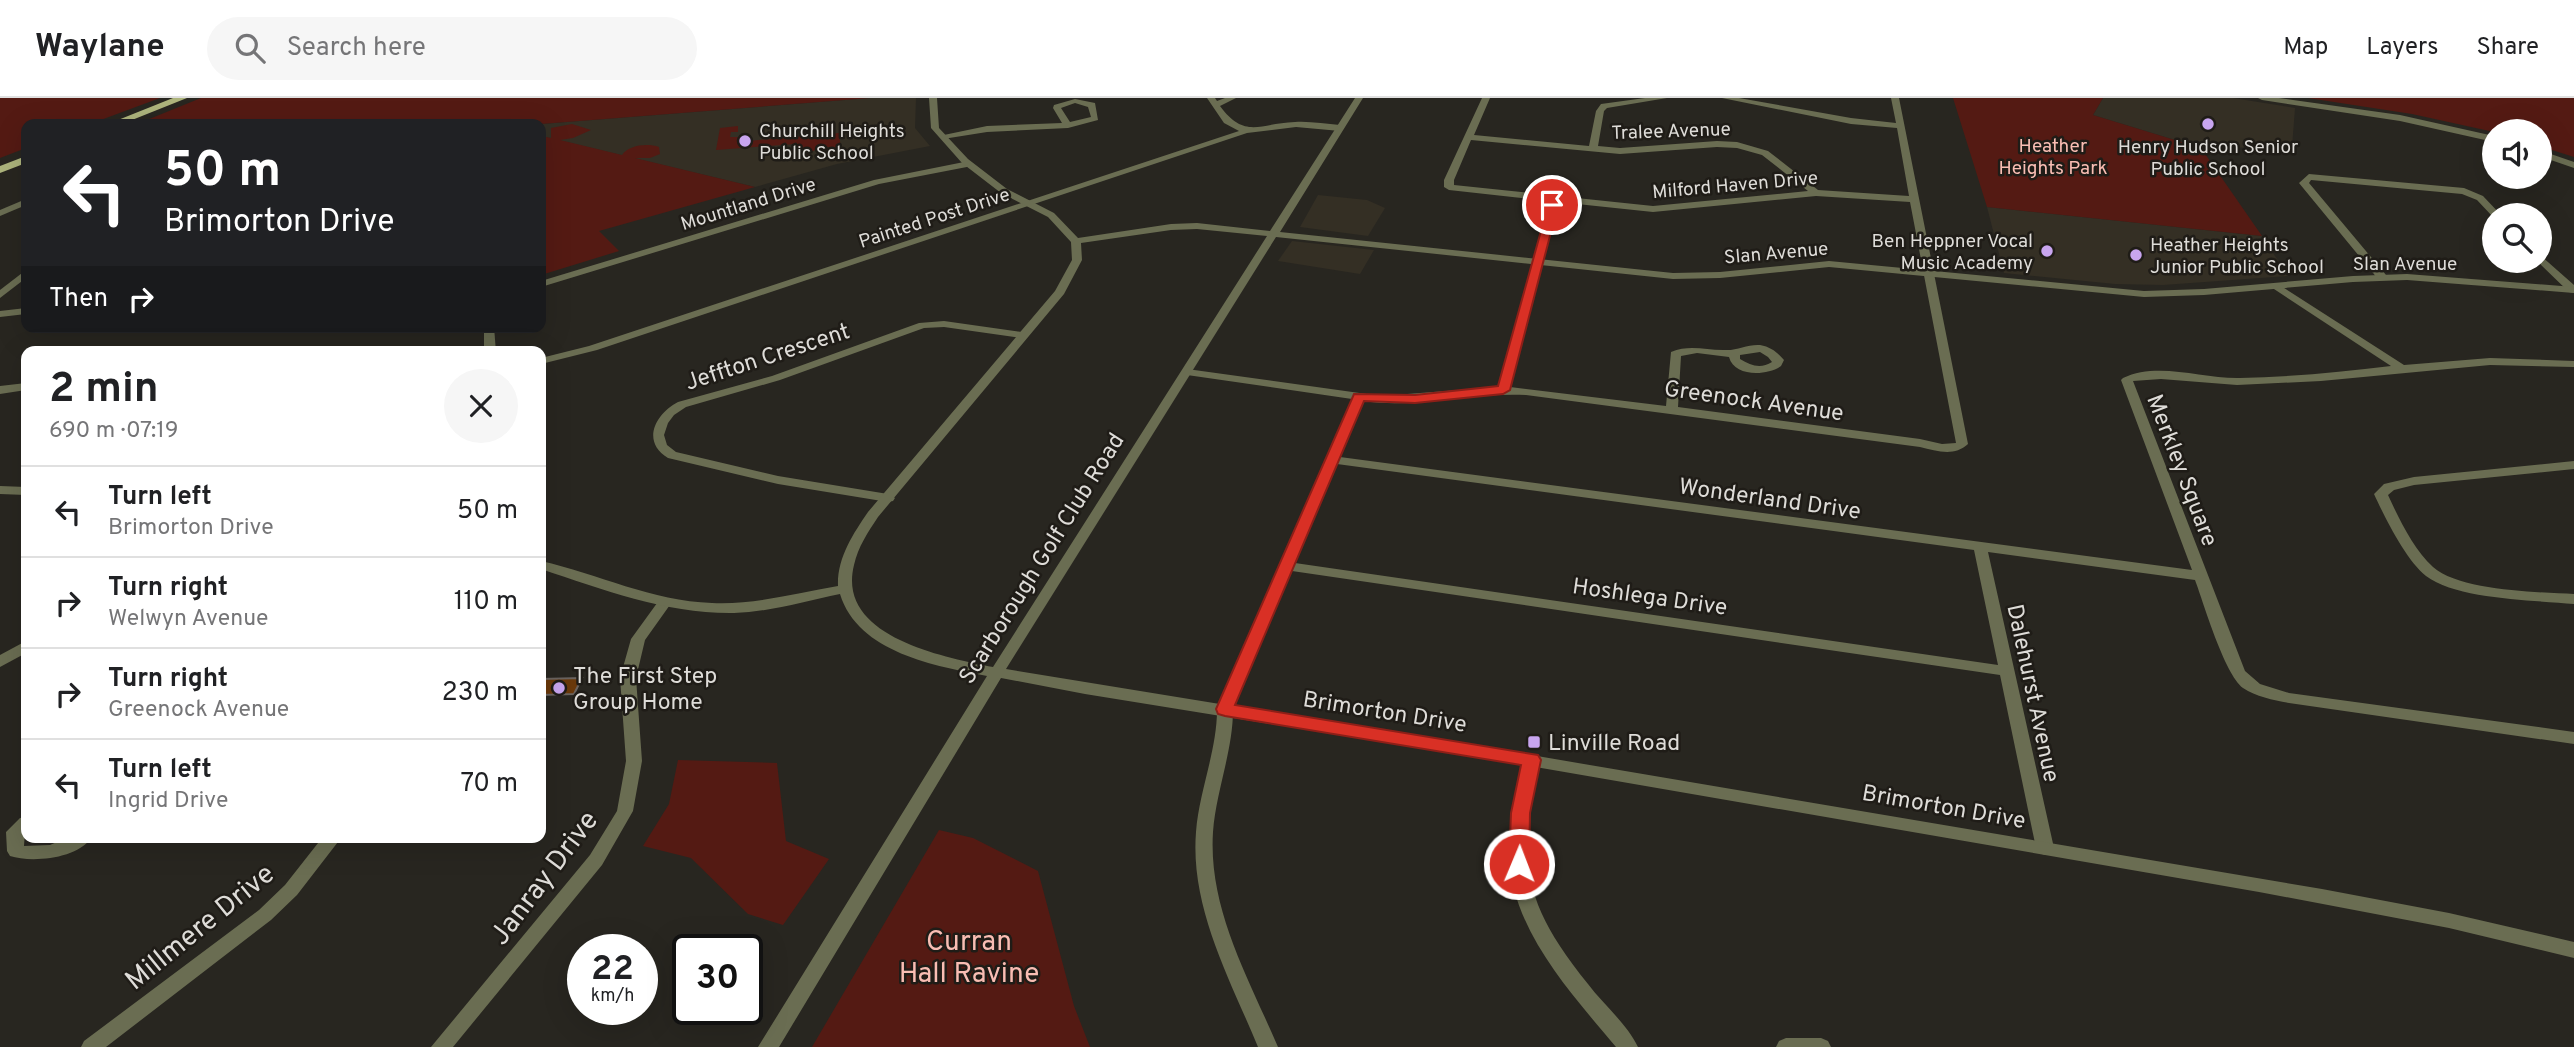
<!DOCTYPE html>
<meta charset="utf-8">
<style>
body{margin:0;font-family:Overpass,sans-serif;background:#f6f6f6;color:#202124;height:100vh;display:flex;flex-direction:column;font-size:26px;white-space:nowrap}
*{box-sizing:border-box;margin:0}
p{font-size:23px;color:#757577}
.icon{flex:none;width:38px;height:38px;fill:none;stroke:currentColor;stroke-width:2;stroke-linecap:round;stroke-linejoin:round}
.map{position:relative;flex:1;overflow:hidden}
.sheet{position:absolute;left:21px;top:248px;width:525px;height:497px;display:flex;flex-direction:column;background:#fff;border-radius:14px;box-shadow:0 7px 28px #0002}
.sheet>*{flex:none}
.banner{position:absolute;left:21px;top:21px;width:525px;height:214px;border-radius:14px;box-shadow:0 7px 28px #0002;background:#202124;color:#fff;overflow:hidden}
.fabs{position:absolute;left:2482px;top:21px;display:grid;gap:14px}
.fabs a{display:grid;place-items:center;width:70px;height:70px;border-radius:50%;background:#fff;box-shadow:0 7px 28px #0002;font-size:35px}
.speed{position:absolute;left:567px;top:836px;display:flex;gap:14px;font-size:35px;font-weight:700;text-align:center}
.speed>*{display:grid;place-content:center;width:91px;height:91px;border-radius:50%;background:#fff;box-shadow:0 7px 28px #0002;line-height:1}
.speed small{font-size:18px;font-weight:400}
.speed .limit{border:4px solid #111;border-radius:10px;background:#fff;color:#111}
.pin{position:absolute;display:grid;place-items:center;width:60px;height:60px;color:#fff;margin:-30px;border:4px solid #fff;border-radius:50%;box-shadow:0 2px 7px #0007}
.me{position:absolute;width:77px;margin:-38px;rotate:1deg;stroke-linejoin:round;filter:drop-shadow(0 0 5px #0008)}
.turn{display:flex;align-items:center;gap:24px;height:147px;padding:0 28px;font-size:32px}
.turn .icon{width:91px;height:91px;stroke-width:2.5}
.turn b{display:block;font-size:49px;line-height:60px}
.then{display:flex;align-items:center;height:66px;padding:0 28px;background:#0003;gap:14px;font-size:26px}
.round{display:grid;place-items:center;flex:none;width:74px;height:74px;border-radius:37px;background:#f6f6f6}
.headline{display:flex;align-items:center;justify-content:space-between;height:119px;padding:0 28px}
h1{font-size:42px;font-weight:700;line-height:52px}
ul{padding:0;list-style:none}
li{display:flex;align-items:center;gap:21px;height:91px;padding:0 28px;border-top:2px solid #e0e0e0}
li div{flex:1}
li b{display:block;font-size:26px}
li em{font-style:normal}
header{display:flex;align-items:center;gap:42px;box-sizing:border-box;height:98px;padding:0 35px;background:#fff;border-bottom:2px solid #e0e0e0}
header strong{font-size:33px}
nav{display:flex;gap:38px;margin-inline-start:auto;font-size:24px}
.search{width:490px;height:63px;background:#f6f6f6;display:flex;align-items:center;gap:18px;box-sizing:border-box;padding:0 24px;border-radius:38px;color:#757577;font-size:26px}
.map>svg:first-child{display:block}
.built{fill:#342f24}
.green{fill:#541a13}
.building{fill:#69380a;stroke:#6a635f;stroke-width:2}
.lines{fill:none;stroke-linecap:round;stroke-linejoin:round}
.minor{fill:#6a6d52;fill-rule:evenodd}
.tertiary{fill:#6a6d52;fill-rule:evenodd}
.primary{fill:#adb47c;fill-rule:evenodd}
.route{fill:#d93025;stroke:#8d1f18;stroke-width:2}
.poi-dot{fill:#c8a5ef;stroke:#1f1c17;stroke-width:2.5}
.labels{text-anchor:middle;stroke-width:5;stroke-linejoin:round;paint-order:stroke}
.far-poi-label{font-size:19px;fill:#dedcd8;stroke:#1f1c17;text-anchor:start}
.far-street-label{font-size:19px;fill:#dedcd8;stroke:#1f1c17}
.far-park-label{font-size:19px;fill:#f9bdb3;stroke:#1f1c17}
.street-label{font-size:23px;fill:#dedcd8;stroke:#1f1c17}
.poi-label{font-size:23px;fill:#dedcd8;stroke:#1f1c17;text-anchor:start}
.near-street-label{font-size:28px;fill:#dedcd8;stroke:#1f1c17}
.near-park-label{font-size:28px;fill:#f9bdb3;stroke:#1f1c17}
</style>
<header>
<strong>Waylane</strong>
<div class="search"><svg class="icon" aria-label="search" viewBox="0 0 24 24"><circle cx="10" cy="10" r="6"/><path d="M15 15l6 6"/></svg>Search here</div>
<nav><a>Map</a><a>Layers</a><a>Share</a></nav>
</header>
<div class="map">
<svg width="2574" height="949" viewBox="0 0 2574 949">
<rect width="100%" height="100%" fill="#282620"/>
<g class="built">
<polygon points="870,0 916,0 915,30 930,48 837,66 755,89 541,38 541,26"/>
<polygon points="2103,0 2233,0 2295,10 2292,49 2201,50 2093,17"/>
<polygon points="1318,97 1367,102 1385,110 1368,138 1300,129"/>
<polygon points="1987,109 2262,138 2288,178 2163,187 2115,186 2004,175"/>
<polygon points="1292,143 1374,152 1360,176 1278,163"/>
</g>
<g class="green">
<polygon points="0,0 160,0 90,26 26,26 26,50 0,60"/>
<polygon points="201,0 870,0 541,26 137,26"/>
<polygon points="1953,0 2103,0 2093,17 2201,50 2262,138 1987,109"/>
<polygon points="2308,0 2574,0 2574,59 2539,48 2539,33 2494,34 2412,16"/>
<path d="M572,26l19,6 -18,8 -13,2 62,15c7,-10 25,-12 37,-8l1,7 -10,4h-15l120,29 -156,44 20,20 -78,24v-139l10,2v-10z"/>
<polygon points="738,28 738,34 731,34 730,39 738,39 737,44 839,35 841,51 849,51 848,58 836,59 835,53 824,47 808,56 807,61 795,62 795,46 716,52 720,30"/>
<polygon points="678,662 777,665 786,743 829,761 783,827 748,816 691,760 643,748 669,706"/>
<polygon points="939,732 973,740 1038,773 1074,908 1090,949 812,949"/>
</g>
<polygon class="building" points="582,580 574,596 541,597 541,581"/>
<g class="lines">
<g class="minor">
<path d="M1207,0h8l2,3 8,-3h11l-16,8c25,34 40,17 75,16 15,-1 30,2 45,3l4,3 -4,3 -44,-4 -49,6 -650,217 -56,14v-6l48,-12 650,-215 -15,-8z"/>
<path d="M1482,0h8l-16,37 115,11 7,-35 5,-7 44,-6h22l-60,10 -3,3 -6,35 22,2 97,-7 20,1 31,9 50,39 91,6 -12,-68 -46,-4 -129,-26h17l112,20 45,5 -5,-25h8l69,346c-14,13 -31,7 -48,3l-394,-52c-54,-3 -109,14 -163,6l-23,56 852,113 -71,-190 2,-2c35,-17 80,1 117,0 51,-1 101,-6 151,-12l-117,-77 -1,-2 5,-3 126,81 86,-7 84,3v6l-84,-2 -169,16 -84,4 -76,-6 -28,2 112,290 15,13 29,9 285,39v12l-285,-41c-15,-3 -33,-6 -46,-15 -19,-15 -39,-84 -48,-108l-207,-28 66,296 -3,5 -6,2 -6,-2 -3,-5 -36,-173 -708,-104 -59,139c0,41 -17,81 -20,122 -5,77 36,147 65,215h-20c-28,-68 -68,-139 -62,-215 3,-41 21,-81 21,-122l135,-311 -165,-24 -6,-3 6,-3 194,27 117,-9 51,-186 -100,-11 -5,-3v-7zM1471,42l149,14 97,-7 20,1 25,7 46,36 -155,15 -199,-21v-5zM1816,98l94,6 46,241 -14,1 -22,-5 -242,-32 3,-51 16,-3 32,4c5,20 38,19 52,9l3,-6c-7,-8 -13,-13 -24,-15 -11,-1 -22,5 -33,5 -20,1 -36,-6 -56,2l-5,54 -156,-19 48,-185 95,10zM1760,254l8,5 4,5c-11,7 -21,4 -32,-3v-4zM1337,366l637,86 24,115 -703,-102z"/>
<path d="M1075,1l20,4 3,17 -30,8 -81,4 -44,7 -4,-3 48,-10 75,-3 -9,-15 1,-3zM1075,5l13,4 3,10 -21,5 -9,-14z"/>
<polygon points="969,63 973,66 972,68 879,86 541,189 541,183 874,82"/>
<polygon points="2309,76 2464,90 2483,98 2501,117 2493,119 2477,102 2462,96 2311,82 2309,85 2386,177 2386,181 2378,181 2299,85"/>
<polygon points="26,101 26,107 0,118 0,112"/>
<polygon points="2539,156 2574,187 2574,195 2569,194 2537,163 2539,163"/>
<polygon points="26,172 26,180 0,200 0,192"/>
<polygon points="26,210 26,216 0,219 0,213"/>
<path d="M944,223l78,11 6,3 -6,3 -78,-11 -20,1 -144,52 -94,27 -12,8 -6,8 -4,12 3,10 9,7 102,24 110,18 7,4 -2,3 -5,1 -110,-18 -110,-26c-27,-16 -13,-44 10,-56l94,-26 147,-53z"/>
<polygon points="484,229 494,229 496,254 484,254"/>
<polygon points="26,285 26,292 0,296 0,288"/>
<path d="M2574,363v8l-160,16 -20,5 -6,5c11,24 26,55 45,72 27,24 105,25 141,27v10c-39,-4 -116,-4 -148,-28 -20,-16 -41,-58 -52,-82l10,-10 30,-7z"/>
<polygon points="665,499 672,504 645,542 636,580 642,663 633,713 602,767 453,949 431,949 590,757 617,713 626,663 620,580 631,541 660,501"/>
<polygon points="26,543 26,555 0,569 0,557"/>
<path d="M1532,656l6,2 2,4c-21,103 -20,139 48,224 15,20 39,40 50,63h-22c-46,-55 -107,-120 -107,-196 0,-31 8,-61 15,-91l2,-4z"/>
<path d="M26,719l-2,29 26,-1 16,-7h25c-14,21 -60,25 -81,18l-3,-5 -1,-19 14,-14z"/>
<polygon points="322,740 341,740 297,797 271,822 106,949 81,949 84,943 259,812 285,787"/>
<polygon points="1786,940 1821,940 1828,943 1831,949 1776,949 1779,943"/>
</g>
<g class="tertiary">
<path d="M929,0h8l2,30 29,31 39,30 47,24 24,25 93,-14 26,-1 73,8 85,-133h8l-83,134 393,41 47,-1 109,-11 315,30 60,-2 149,-13 54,-2 167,13v6l-167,-13 -54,2 -149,13 -60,2 -315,-30 -109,11 -47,1 -397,-42 -270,432 507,83 809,137 127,24 125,29v16l-125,-30 -190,-36 -746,-129 -428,-69 -84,-16 -222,369h-21l229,-371c-51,-10 -129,-23 -147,-82 -35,7 -70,18 -106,19 -67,1 -130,-23 -193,-44v-8c57,13 111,40 171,42 43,2 84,-10 126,-17 -1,-28 15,-52 30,-74l187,-221 17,-31 -1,-18 -23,-25 -47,-24 -39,-30 -31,-35zM1197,131l70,7 -274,431c-49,-10 -157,-30 -139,-102 4,-18 14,-33 24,-48l186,-223 18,-34 -1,-17 90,-13z"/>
<polygon points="2258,0 2279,0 2400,17 2494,38 2494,44 2400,23 2262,2"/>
<polygon points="2539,52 2574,64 2574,70 2539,58"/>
<polygon points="0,388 26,389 26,397 0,396"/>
</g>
<g class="primary">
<polygon points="173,0 187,0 122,26 108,26"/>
<polygon points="26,58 26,65 0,75 0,68"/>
</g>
</g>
<polygon class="route" points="1549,104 1558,107 1510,292 1503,296 1415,305 1364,303 1235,607 1538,657 1541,662 1530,715 1529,766 1526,772 1519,774 1512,772 1509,766 1511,715 1521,667 1225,618 1218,616 1216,611 1354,296 1415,297 1498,288"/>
<g class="poi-dot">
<circle cx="2208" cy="26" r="7"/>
<circle cx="745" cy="43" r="7"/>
<circle cx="2047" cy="153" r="7"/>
<circle cx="2136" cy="157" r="7"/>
<circle cx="559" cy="590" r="7"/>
<rect x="1527" y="637" width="14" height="14" rx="3.5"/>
</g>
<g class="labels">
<g class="far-poi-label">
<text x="759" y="39">Churchill Heights<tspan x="759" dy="22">Public School</tspan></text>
<text x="2208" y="55" text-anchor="middle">Henry Hudson Senior<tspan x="2208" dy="22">Public School</tspan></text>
<text x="2033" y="149" text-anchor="end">Ben Heppner Vocal<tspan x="2033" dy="22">Music Academy</tspan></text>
<text x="2150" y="153">Heather Heights<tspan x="2150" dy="22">Junior Public School</tspan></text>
</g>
<g class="far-street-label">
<text transform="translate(1671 32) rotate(-2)" y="7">Tralee Avenue</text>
<text transform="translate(1735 86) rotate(-5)" y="7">Milford Haven Drive</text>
<text transform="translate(748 105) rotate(-17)" y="7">Mountland Drive</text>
<text transform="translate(934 119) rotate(-18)" y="7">Painted Post Drive</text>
<text transform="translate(1776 154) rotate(-5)" y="7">Slan Avenue</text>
<text x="2405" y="172">Slan Avenue</text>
</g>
<g class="far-park-label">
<text x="2053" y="54">Heather<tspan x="2053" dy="22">Heights Park</tspan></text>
</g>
<g class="street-label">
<text transform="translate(767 258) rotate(-18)" y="8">Jeffton Crescent</text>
<text transform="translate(1754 302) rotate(8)" y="8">Greenock Avenue</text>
<text transform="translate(2183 372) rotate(69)" y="8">Merkley Square</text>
<text transform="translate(1770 400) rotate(8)" y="8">Wonderland Drive</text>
<text transform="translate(1041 460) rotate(-58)" y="8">Scarborough Golf Club Road</text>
<text transform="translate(1650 498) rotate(8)" y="8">Hoshlega Drive</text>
<text transform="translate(2034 595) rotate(78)" y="8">Dalehurst Avenue</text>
<text transform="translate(1385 613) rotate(9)" y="8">Brimorton Drive</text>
<text transform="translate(1944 708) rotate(10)" y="8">Brimorton Drive</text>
</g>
<g class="poi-label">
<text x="573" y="585">The First Step<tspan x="573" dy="26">Group Home</tspan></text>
<text x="1548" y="652">Linville Road</text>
</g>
<g class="near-street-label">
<text transform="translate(543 779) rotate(-53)" y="10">Janray Drive</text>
<text transform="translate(199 828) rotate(-39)" y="10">Millmere Drive</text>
</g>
<g class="near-park-label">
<text x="969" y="852">Curran<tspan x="969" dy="32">Hall Ravine</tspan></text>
</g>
</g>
</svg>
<div class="fabs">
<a><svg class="icon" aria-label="sound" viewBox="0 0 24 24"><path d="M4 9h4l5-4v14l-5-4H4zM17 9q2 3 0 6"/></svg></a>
<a><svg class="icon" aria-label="search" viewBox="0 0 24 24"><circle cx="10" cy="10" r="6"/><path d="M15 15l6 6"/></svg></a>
</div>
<div class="speed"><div>22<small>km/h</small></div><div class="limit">30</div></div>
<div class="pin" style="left:1552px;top:107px;background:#d93025"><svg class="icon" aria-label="arrive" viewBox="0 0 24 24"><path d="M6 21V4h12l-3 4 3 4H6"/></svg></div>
<svg class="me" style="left:1519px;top:766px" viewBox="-20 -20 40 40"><circle r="17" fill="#d93025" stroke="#fff" stroke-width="3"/><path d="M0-11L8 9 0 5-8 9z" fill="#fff"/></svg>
<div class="banner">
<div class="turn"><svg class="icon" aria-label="left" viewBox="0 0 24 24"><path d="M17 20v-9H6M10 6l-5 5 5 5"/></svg><div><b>50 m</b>Brimorton Drive</div></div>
<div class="then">Then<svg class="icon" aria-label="right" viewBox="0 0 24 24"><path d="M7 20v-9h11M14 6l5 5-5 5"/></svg></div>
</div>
<section class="sheet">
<div class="headline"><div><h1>2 min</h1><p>690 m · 07:19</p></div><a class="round"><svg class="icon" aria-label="close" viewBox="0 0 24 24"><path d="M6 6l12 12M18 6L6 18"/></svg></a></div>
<ul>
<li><svg class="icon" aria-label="left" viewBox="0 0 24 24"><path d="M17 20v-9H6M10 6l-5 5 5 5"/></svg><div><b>Turn left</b><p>Brimorton Drive</p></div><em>50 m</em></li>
<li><svg class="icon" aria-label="right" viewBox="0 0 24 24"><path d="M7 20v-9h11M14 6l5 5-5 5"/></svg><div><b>Turn right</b><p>Welwyn Avenue</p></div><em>110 m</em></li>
<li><svg class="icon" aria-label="right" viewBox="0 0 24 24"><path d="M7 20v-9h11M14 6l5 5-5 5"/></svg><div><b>Turn right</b><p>Greenock Avenue</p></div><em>230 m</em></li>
<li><svg class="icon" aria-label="left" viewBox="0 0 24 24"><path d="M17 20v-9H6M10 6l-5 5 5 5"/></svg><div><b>Turn left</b><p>Ingrid Drive</p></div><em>70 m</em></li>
</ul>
</section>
</div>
